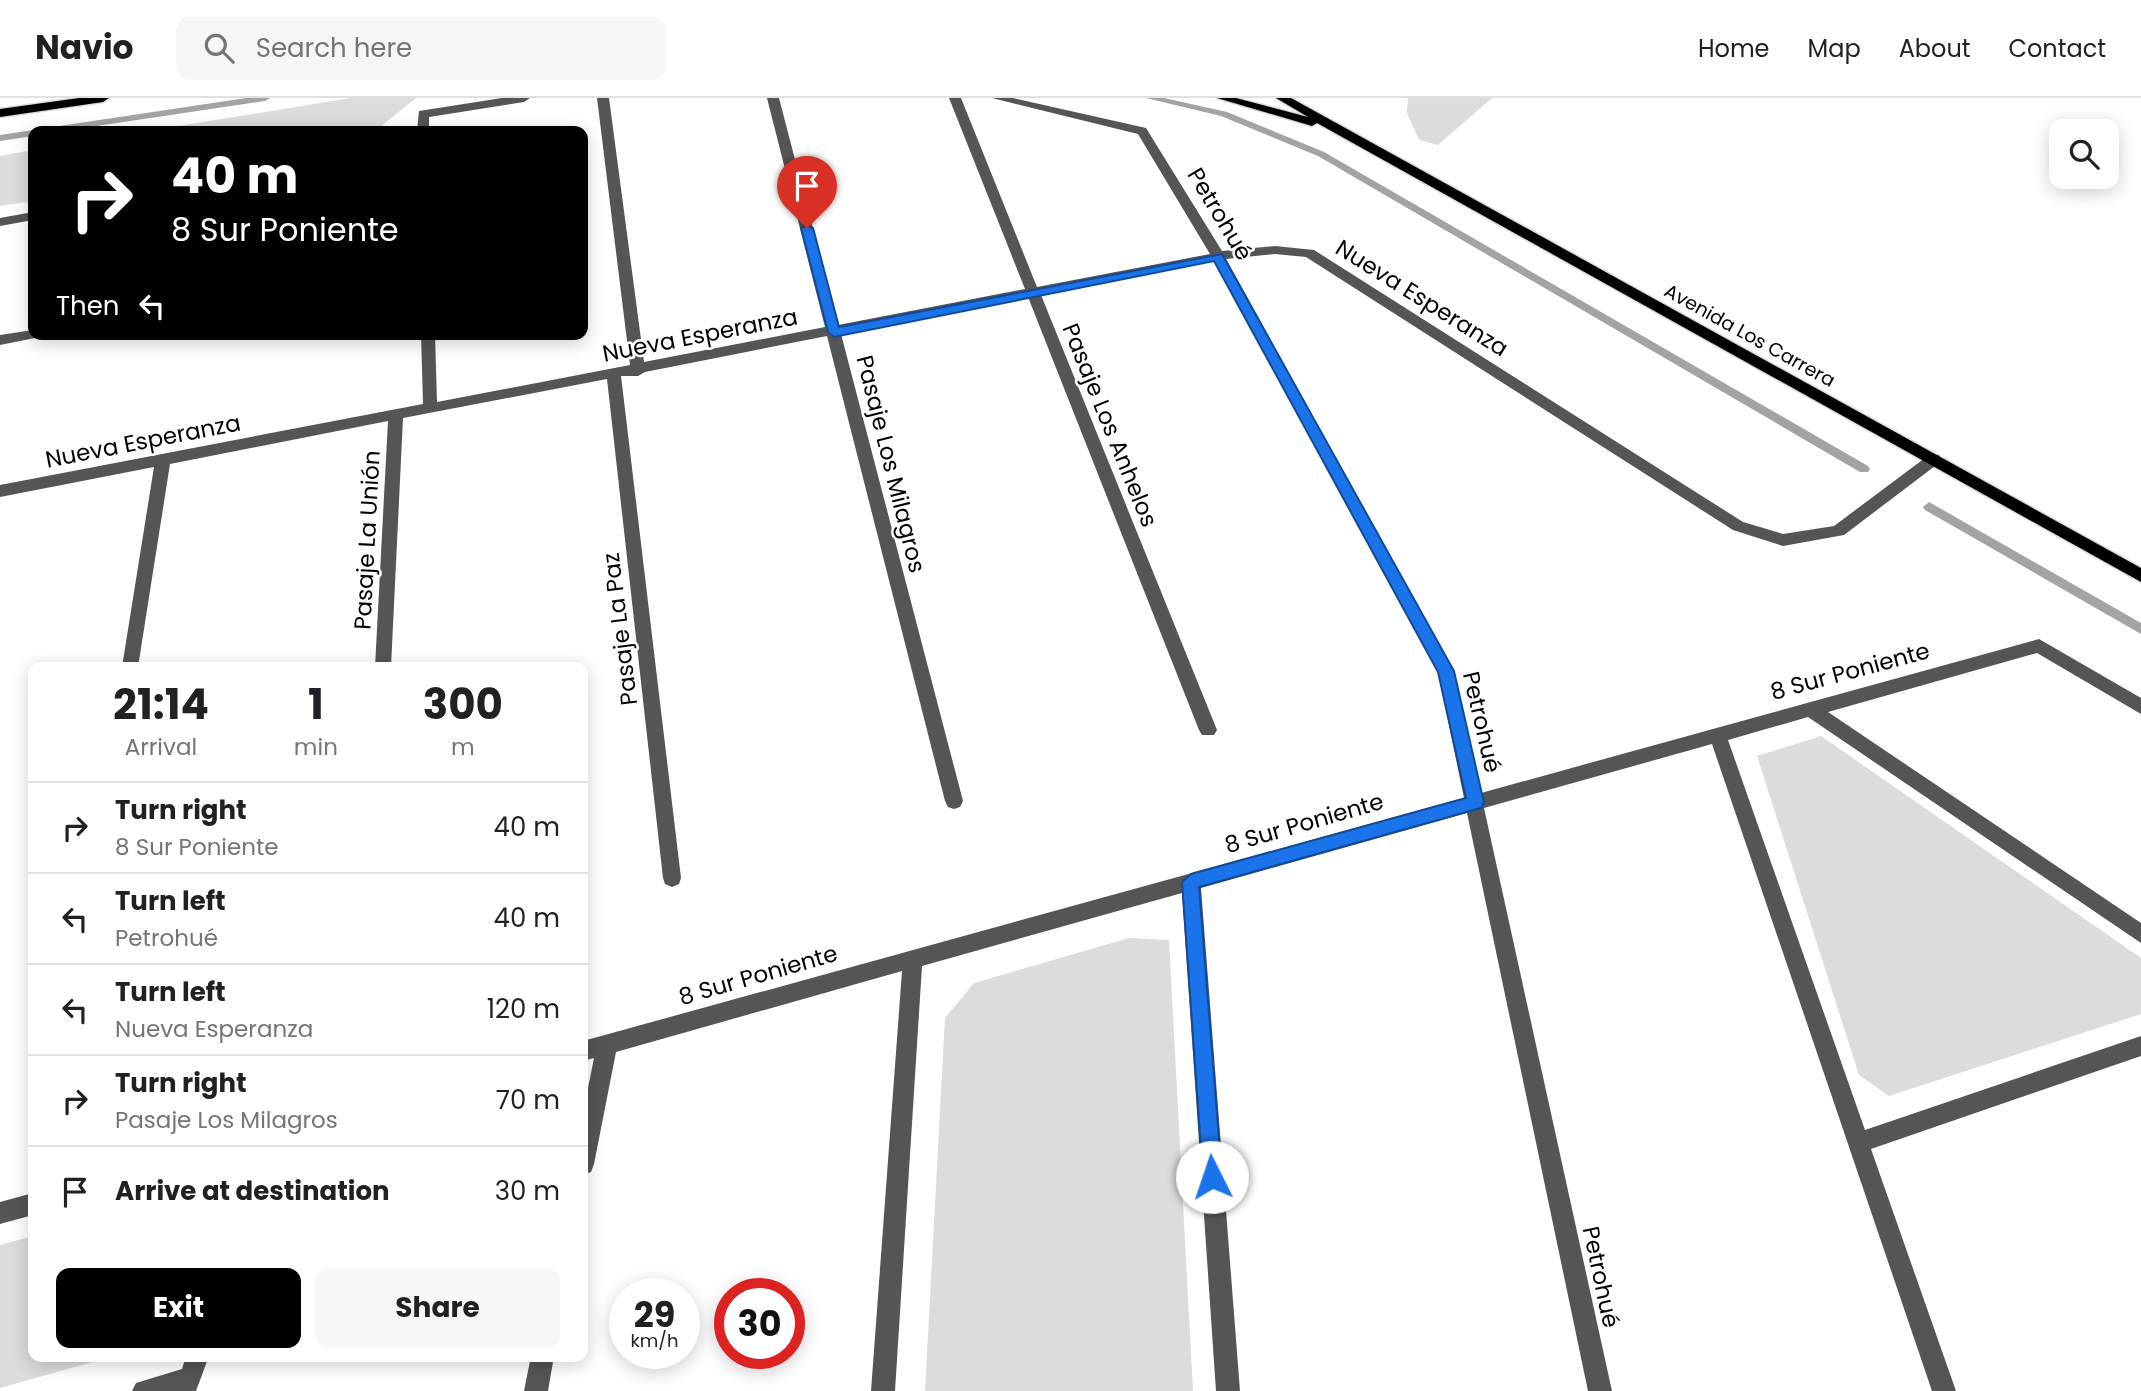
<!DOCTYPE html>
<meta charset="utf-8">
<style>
body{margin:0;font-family:Poppins,sans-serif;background:#f6f6f6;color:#202124;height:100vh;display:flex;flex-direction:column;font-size:26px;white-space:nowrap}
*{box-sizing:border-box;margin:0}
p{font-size:23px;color:#757577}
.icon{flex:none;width:38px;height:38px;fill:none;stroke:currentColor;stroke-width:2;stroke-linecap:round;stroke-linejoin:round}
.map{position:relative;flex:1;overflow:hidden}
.panel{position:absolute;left:28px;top:564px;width:560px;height:700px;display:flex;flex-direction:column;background:#fff;border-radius:14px;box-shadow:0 4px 18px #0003}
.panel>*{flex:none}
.guide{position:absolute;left:28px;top:28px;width:560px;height:214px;border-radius:14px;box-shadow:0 4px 18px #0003;background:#000;color:#fff;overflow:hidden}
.tools{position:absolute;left:2049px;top:21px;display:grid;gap:14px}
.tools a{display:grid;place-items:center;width:70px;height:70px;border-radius:14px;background:#fff;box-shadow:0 4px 18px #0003;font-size:35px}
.speed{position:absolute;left:609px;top:1180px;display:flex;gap:14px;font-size:35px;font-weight:700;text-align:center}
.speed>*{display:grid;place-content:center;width:91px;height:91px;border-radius:50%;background:#fff;box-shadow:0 4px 18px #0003;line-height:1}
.speed small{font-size:18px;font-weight:400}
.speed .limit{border:10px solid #d22;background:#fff;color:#111}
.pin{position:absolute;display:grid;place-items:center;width:60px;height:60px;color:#fff;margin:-72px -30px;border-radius:50% 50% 50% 0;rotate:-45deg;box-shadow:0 0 7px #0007}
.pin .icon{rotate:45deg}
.me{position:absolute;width:77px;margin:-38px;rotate:356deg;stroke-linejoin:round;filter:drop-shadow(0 0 5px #0008)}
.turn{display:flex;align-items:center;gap:24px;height:147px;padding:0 28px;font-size:32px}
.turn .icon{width:91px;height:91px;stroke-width:2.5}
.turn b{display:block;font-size:49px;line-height:60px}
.then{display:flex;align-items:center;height:66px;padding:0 28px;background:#0003;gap:14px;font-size:26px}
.eta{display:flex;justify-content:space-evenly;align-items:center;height:119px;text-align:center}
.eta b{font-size:42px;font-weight:700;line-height:49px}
.cta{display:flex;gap:14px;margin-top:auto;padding:14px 28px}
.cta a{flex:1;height:80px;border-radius:14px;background:#000;color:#fff;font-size:28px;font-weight:700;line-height:80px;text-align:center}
.cta a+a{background:#f6f6f6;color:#202124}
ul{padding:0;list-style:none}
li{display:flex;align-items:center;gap:21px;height:91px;padding:0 28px;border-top:2px solid #e0e0e0}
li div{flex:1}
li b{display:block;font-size:26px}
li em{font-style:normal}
header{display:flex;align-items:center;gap:42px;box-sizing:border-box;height:98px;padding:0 35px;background:#fff;border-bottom:2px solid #e0e0e0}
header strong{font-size:33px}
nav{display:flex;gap:38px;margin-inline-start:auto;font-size:24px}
.search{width:490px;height:63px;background:#f6f6f6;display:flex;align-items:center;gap:18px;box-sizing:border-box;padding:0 24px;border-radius:14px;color:#757577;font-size:26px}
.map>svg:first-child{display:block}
.green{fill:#dcdcdc}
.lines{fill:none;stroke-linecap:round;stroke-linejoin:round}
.stream{fill:#a3a3a3;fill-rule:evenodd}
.major-casing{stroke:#dbdbdb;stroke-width:3}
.minor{fill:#555;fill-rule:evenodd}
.major{fill:#000;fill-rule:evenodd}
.route{fill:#1a73e8;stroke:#114b97;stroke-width:2}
.labels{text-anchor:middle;stroke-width:5;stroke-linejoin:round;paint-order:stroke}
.far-street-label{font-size:19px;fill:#000;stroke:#fff}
.street-label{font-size:23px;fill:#000;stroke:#fff}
</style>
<header>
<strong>Navio</strong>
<div class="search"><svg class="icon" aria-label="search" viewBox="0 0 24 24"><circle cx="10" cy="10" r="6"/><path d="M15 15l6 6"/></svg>Search here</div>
<nav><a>Home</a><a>Map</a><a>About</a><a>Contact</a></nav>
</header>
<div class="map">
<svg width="2141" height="1293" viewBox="0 0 2141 1293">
<rect width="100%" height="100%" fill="#fff"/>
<g class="green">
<polygon points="351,0 416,0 375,33 148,33"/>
<polygon points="1408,0 1492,0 1438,47 1419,42 1407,15"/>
<polygon points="33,52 33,103 0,108 0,58"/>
<polygon points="1821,638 2141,860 2141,916 1889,998 1859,977 1757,658"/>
<polygon points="1129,840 1169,842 1193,1293 925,1293 945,920 974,885"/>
<polygon points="33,1138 33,1258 114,1258 0,1290 0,1147"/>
</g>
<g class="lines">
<g class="stream">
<polygon points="246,0 270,0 265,3 63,33 41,33 46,30"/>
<polygon points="1146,0 1164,0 1227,14 1324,54 1868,368 1870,371 1868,374 1860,374 1318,58 1221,18"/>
<polygon points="33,32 37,33 33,33 33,38 0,43 0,37"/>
<polygon points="1929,404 2141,525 2141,536 1925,412 1923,409"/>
</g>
<g class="major-casing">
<g id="major">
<polygon points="79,0 109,0 103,4 0,19 0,11"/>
<polygon points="1217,0 1236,0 1308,19 1276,0 1291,0 2141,470 2141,484 1317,25 1312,28"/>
</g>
</g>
<g class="minor">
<polygon points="502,0 530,0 524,4 429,19 429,33 417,33 419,13"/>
<polygon points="597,0 609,0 644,264 825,229 767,0 779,0 838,227 1025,191 949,0 961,0 1037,189 1210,156 1138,36 992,0 1013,0 1146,30 1222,153 1275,148 1314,152 1743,424 1783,436 1834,428 1929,357 1939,357 1939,365 1844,437 1783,448 1733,432 1306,159 1275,156 1226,161 1454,573 1481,695 2039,541 2141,600 2141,616 2037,555 1828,614 2141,825 2141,845 1808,619 1728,642 1865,1032 2141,938 2141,958 1871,1051 1956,1293 1932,1293 1712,646 1484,710 1612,1293 1588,1293 1467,715 1201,790 1240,1293 1216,1293 1182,795 922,868 895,1293 871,1293 902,873 616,954 594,1066 591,1074 583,1077 583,1015 594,960 583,963 583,943 1464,700 1438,574 1214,163 1041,197 1217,632 1214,637 1202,637 1199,632 1028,199 841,236 963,703 960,709 954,711 948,709 945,703 827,238 645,274 638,278 621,278 681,780 679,786 672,789 665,786 663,780 607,281 403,320 391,569 375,569 388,323 170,366 138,569 122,569 154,369 0,399 0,387 423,306 421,236 435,236 437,304 630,267"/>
<polygon points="33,114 33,122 0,128 0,120"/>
<polygon points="33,232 33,236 42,236 40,239 0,247 0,237"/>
<polygon points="33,1095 33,1117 0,1126 0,1104"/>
<polygon points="186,1258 209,1258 196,1293 132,1293 136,1285 182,1271"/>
<polygon points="531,1258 554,1258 548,1293 524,1293"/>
</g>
<use href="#major" class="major"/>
</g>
<polygon class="route" points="807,127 813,130 839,229 1222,156 1454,573 1484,705 1481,710 1199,789 1222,1079 1219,1085 1212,1088 1206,1085 1203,1079 1182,784 1191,776 1466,700 1438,574 1214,163 834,239 828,234 801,130"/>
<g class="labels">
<g class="far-street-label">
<text transform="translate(1750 237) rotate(29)" y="7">Avenida Los Carrera</text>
</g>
<g class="street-label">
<text transform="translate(1220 116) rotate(59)" y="8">Petrohué</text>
<text transform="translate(1422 200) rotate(32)" y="8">Nueva Esperanza</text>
<text transform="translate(700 237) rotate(-11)" y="8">Nueva Esperanza</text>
<text transform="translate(1110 327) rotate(68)" y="8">Pasaje Los Anhelos</text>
<text transform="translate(143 343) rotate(-11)" y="8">Nueva Esperanza</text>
<text transform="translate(891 366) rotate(76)" y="8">Pasaje Los Milagros</text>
<text transform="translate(367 442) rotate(-87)" y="8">Pasaje La Unión</text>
<text transform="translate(620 531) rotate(-97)" y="8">Pasaje La Paz</text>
<text transform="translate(1850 573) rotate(-15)" y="8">8 Sur Poniente</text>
<text transform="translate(1482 624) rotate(77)" y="8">Petrohué</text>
<text transform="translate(1304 725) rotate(-16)" y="8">8 Sur Poniente</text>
<text transform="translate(758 877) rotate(-16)" y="8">8 Sur Poniente</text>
<text transform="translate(1601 1179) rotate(78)" y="8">Petrohué</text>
</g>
</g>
</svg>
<div class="tools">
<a><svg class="icon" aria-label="search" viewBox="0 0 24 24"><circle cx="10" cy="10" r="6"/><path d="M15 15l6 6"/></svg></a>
</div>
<div class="speed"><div>29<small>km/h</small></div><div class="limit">30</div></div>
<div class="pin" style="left:807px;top:130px;background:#d93025"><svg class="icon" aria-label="arrive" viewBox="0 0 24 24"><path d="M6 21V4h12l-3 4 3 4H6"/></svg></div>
<svg class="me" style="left:1212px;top:1079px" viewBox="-20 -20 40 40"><circle r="19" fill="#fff"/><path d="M0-13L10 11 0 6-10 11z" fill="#1a73e8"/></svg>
<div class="guide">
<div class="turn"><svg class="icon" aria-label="right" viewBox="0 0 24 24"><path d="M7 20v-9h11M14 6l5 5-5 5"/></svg><div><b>40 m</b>8 Sur Poniente</div></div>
<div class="then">Then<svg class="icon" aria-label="left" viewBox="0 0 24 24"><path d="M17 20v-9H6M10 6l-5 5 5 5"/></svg></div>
</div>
<section class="panel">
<div class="eta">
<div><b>21:14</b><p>Arrival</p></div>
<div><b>1</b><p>min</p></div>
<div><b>300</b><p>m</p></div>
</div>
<ul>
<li><svg class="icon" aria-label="right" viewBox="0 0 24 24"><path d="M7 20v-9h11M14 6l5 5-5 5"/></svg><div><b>Turn right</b><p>8 Sur Poniente</p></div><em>40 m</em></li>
<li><svg class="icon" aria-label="left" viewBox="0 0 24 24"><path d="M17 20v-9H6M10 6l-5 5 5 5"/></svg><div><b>Turn left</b><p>Petrohué</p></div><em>40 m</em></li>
<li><svg class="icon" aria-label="left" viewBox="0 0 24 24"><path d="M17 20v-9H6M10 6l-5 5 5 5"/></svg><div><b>Turn left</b><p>Nueva Esperanza</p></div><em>120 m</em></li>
<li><svg class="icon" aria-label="right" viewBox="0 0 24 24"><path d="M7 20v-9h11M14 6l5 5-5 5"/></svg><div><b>Turn right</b><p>Pasaje Los Milagros</p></div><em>70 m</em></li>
<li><svg class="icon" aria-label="arrive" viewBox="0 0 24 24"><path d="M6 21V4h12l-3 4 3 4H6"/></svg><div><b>Arrive at destination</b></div><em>30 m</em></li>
</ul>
<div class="cta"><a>Exit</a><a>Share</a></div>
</section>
</div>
